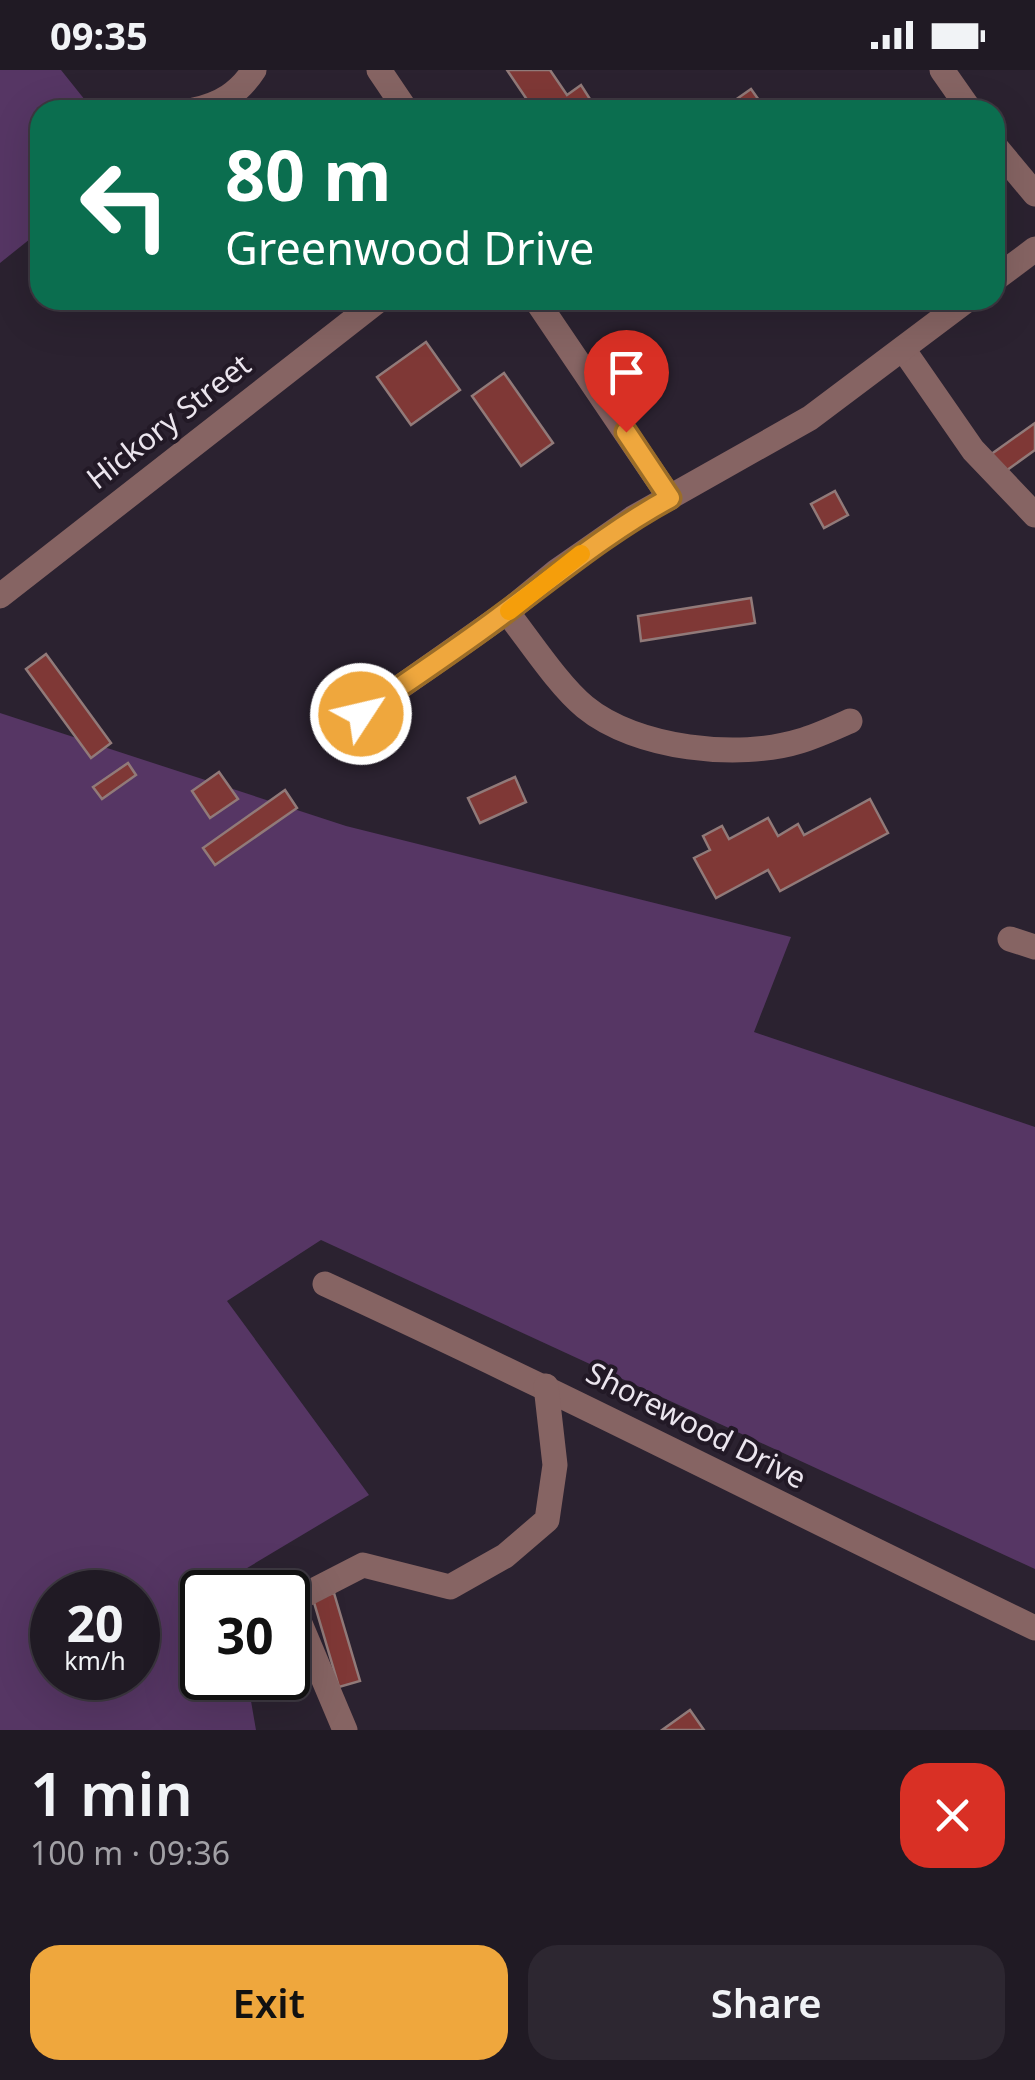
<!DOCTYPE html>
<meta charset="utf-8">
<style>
body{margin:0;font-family:"Noto Sans",sans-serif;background:#2d2731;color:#f1f3f6;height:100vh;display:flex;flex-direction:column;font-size:38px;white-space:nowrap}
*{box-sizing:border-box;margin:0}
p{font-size:32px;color:#a2a1a6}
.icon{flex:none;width:55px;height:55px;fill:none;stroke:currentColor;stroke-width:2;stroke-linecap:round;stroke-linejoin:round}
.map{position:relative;height:1660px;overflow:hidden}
.details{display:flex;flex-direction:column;background:#201a24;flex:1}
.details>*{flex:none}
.hud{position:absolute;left:30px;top:30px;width:975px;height:210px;border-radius:30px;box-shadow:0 10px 40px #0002,0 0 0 2px #3d3841;background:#0b6e4f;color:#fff;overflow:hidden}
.speed{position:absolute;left:30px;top:1500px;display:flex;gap:20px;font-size:50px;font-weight:700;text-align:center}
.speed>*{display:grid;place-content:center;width:130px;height:130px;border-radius:50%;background:#201a24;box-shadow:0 10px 40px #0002,0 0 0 2px #3d3841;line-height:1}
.speed small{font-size:25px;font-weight:400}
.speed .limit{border:5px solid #111;border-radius:15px;background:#fff;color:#111}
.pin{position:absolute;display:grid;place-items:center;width:85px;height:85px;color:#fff;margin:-102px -42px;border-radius:50% 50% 50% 0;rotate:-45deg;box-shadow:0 0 10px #0007}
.pin .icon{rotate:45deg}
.me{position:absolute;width:110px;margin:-55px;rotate:55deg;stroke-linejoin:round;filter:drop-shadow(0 0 8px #0008)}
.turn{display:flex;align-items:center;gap:35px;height:210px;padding:0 30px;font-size:45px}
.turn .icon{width:130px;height:130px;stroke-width:2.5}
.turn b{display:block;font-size:70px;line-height:85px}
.round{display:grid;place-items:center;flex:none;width:105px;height:105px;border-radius:30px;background:#2d2731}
.summary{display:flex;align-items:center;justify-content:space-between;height:170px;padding:0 30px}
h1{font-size:60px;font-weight:600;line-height:75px}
.action{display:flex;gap:20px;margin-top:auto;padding:20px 30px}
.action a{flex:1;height:115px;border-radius:30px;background:#efa73d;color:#111;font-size:40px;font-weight:600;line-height:115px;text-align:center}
.action a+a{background:#2d2731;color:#f1f3f6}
.status{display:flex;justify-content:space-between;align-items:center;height:70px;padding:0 50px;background:#201a24;direction:ltr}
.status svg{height:28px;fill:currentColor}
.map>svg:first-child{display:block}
.green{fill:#563664;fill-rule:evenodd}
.building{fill:#7f3836;stroke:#917a79;stroke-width:2.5}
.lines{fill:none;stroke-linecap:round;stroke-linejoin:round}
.minor{stroke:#866463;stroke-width:25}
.route-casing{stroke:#9b6d28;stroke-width:25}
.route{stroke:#efa73d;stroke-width:18}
.slow{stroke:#f59e0b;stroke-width:18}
.labels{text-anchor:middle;stroke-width:8;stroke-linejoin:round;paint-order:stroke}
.street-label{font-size:30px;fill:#ebe5ee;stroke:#221926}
</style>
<div class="status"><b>09:35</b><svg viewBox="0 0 49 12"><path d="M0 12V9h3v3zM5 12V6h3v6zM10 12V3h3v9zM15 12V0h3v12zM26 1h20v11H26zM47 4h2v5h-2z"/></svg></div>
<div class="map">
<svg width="1035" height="1660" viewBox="0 0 1035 1660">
<rect width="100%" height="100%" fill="#2b2230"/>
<g class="green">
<polygon points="0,0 61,0 93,40 40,40 40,161 0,193"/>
<path d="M0,643l346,113 445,111 -37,95 281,95v442l-714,-329 -94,61 142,194 -137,82 2,15h-32v86h45l9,52h-256zM52,1522h86v86h-86z"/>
</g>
<g class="building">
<polygon points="507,0 550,0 567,25 581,15 597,40 534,40"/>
<polygon points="751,19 766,40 721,40"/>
<polygon points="426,272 460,320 411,355 377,307"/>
<polygon points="504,303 553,373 521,396 472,326"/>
<polygon points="1035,353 1035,380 1003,403 990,385"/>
<polygon points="835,421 848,445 824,458 811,434"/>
<polygon points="751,528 755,553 641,571 638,546"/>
<polygon points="46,584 111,673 91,688 26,599"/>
<polygon points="128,693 136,705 102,729 93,717"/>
<polygon points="219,702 238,729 210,748 192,721"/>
<polygon points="515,707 526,732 480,753 468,728"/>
<polygon points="285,720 297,738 215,795 203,778"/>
<polygon points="870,729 888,763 780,821 768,800 716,828 694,788 710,780 703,766 722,756 729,769 768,748 778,766 798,754 804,765"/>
<polygon points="334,1523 360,1611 339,1617 313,1529"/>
<polygon points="690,1640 704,1660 662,1660"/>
</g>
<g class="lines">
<g class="minor">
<polyline points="379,0 406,40"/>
<polyline points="942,0 970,40"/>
<path d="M194,40c27,-6 45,-17 60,-40"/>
<polyline points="995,76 1035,124"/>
<polyline points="995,209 1035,179"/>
<polyline points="536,230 670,428"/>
<polyline points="903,279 973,380 1035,445"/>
<polyline points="0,526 379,230"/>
<path d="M507,542c22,28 52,74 78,95 51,42 154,53 215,34 17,-5 34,-13 50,-20"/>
<polyline points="332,665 507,542 557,501 633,448 810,348 967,230"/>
<polyline points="1010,869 1035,877"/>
<path d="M325,1214c239,110 473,230 710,344"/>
<polyline points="345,1660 291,1532 363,1495 450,1517 505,1486 547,1450 555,1395 546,1316"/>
</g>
</g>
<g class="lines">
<g class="route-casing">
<path id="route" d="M361,644c48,-34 98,-66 145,-102 54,-40 105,-82 164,-114l-44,-66"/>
</g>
<use href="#route" class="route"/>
<polyline class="slow" points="509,541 581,484"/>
</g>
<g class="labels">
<g class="street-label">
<text transform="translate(169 352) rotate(-38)" y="10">Hickory Street</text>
<text transform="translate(696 1356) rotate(27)" y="10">Shorewood Drive</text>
</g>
</g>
</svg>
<div class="speed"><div>20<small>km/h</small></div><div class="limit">30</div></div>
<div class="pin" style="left:626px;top:362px;background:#d93025"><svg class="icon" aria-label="arrive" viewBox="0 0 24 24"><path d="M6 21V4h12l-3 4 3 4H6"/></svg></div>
<svg class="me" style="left:361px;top:644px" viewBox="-20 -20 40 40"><circle r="17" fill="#efa73d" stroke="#fff" stroke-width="3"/><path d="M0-11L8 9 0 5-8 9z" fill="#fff"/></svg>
<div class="hud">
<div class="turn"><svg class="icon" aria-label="left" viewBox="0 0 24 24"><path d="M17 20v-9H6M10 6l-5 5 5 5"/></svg><div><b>80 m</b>Greenwood Drive</div></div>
</div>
</div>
<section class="details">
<div class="summary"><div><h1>1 min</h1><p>100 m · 09:36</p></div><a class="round" style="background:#d93025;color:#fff"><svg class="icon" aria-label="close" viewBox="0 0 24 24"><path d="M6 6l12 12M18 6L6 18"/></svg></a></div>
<div class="action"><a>Exit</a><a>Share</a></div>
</section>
